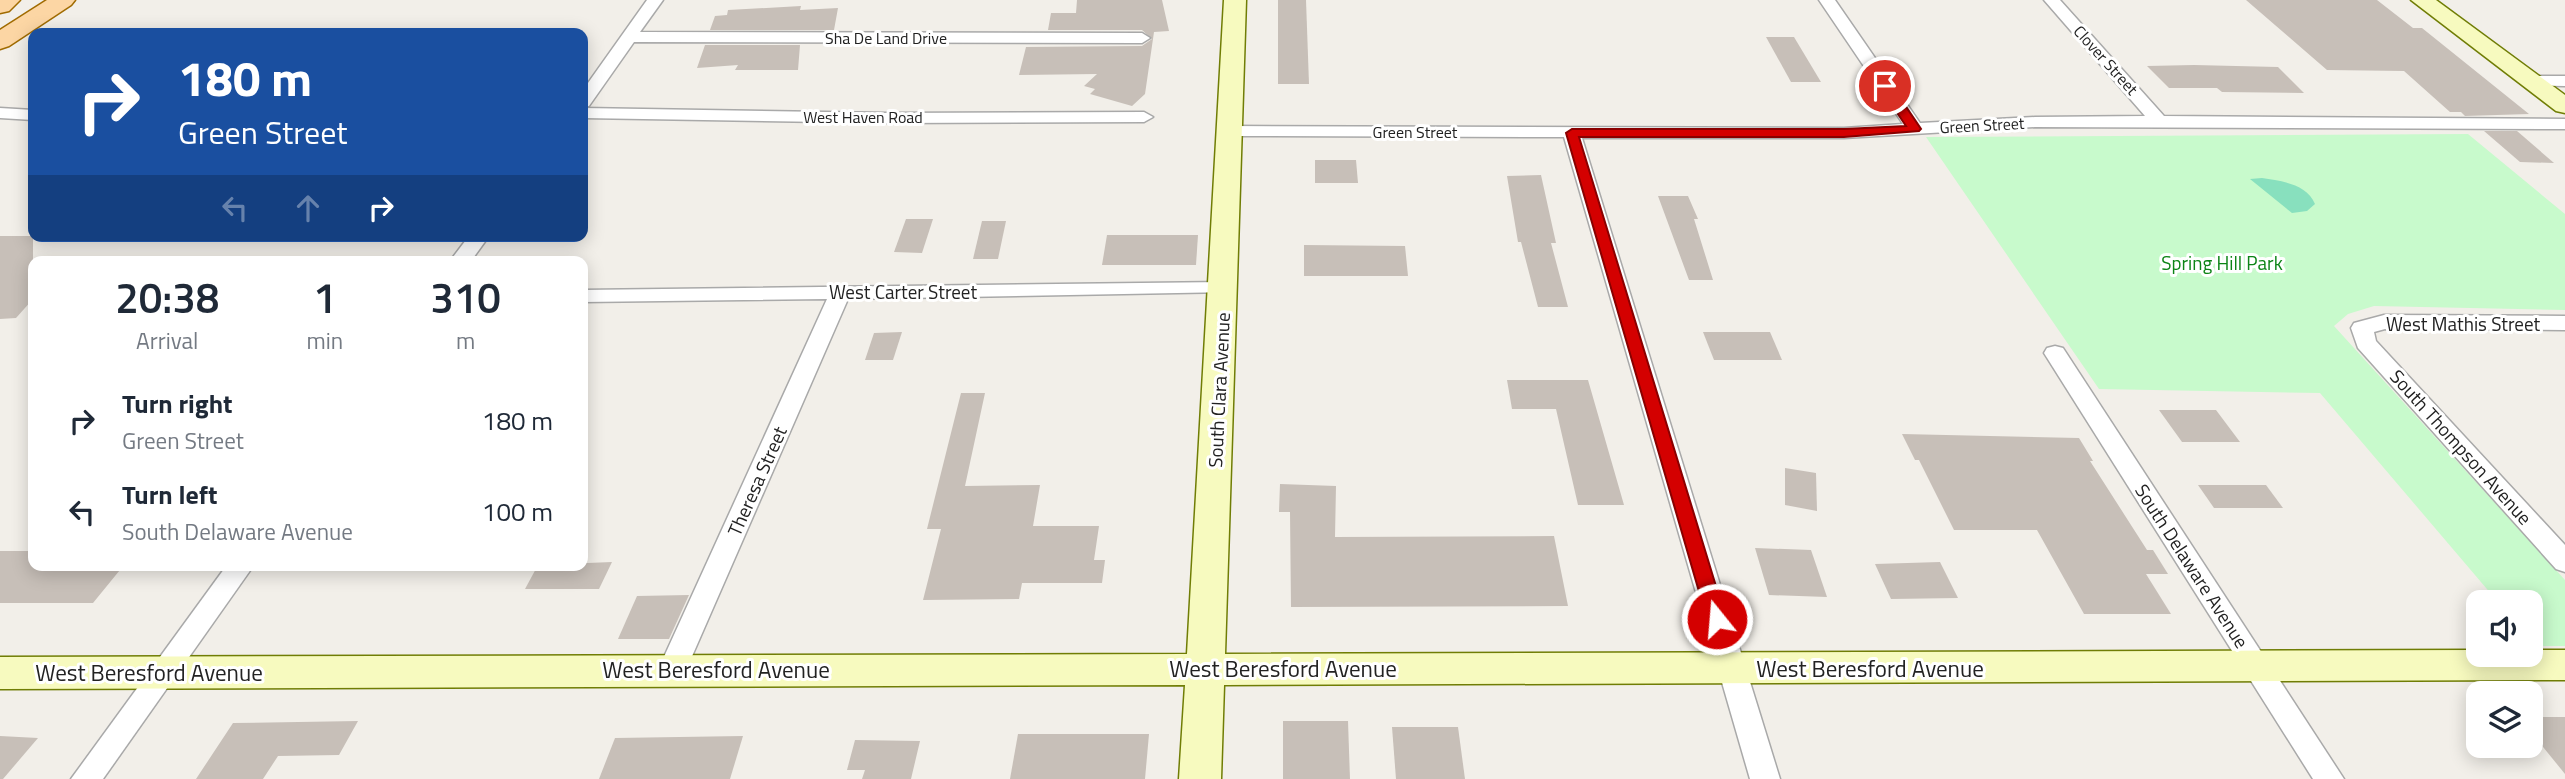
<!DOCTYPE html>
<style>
body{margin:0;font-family:"Titillium Web",sans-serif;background:#f2f2f3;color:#1f2937;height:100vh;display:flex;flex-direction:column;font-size:26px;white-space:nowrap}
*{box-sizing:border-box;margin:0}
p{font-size:23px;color:#747a83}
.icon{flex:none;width:38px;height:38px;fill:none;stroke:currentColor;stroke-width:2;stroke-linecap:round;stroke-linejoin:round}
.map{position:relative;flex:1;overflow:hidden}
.side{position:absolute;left:28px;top:256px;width:560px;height:315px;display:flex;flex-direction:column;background:#fff;border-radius:14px;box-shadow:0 4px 18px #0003}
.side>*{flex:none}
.hud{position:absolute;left:28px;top:28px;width:560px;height:214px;border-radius:14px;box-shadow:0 4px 18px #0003;background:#1a4fa0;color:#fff;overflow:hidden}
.fabs{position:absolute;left:2466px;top:590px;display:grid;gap:14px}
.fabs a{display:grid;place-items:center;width:77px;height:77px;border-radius:14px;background:#fff;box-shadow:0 4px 18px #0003;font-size:35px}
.pin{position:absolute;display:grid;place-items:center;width:60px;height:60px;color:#fff;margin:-30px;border:4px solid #fff;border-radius:50%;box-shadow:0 2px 7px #0007}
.me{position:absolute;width:77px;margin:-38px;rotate:343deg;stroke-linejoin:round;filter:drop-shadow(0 0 5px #0008)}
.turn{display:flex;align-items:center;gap:24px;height:147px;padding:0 35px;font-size:32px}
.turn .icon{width:91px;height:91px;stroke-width:2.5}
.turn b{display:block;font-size:49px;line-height:60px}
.lanes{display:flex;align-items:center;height:66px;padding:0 35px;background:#0003;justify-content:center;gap:35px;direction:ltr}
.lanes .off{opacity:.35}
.eta{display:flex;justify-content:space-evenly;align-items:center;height:119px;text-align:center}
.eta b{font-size:42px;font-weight:600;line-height:49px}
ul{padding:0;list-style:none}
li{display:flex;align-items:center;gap:21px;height:91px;padding:0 35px}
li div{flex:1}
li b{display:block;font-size:26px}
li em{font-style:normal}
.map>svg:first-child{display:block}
.park{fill:#c8facc}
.pitch{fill:#88e0be}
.building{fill:#c7bfb8}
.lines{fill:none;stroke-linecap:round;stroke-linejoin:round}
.street-casing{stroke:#a9a9a9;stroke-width:3}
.secondary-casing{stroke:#707d05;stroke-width:3}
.primary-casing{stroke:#a06b00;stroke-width:3}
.street{fill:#fff;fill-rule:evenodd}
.secondary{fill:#f7fabf;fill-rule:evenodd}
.primary{fill:#fcd6a4;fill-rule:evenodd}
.route{fill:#d40000;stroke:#8a0000;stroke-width:2}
.labels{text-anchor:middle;stroke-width:6;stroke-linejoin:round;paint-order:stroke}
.far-street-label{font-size:16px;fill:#222;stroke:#fff}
.park-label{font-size:19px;fill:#0c8416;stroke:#fff}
.street-label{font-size:19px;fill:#222;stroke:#fff}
.near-street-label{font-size:23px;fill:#222;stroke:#fff}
</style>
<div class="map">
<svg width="2565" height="779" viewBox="0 0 2565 779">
<rect width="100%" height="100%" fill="#f2efe9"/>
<polygon class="park" points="2468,134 2565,214 2565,310 2374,306 2348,314 2334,326 2565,580 2565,646 2535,646 2531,640 2530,602 2498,602 2320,393 2099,389 1926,137"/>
<path class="pitch" d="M2262,178c20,3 45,6 53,26l-8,7 -15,2 -42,-34z"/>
<g class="building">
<polygon points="1077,0 1162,0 1169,31 1154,32 1145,94 1132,106 1090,94 1095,89 1084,86 1097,74 1019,75 1026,47 1142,46 1152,39 1142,30 1048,30 1051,13 1076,13"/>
<polygon points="1278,0 1306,0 1309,84 1278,84"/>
<polygon points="2246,0 2377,0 2413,28 2422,28 2529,114 2465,116 2461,112 2450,112 2404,71 2327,70"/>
<polygon points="801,6 800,10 838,8 834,30 710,30 715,16 727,15 728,10"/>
<polygon points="1766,37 1794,37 1821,82 1791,82"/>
<polygon points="705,45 800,45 798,70 735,70 738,65 697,68"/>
<polygon points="2194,65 2278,67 2304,93 2222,92 2217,88 2169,88 2147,66"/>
<polygon points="2484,131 2517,131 2554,163 2520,162"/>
<polygon points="1315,160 1356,160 1358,183 1315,183"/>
<polygon points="1541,175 1556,243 1551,243 1568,307 1538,307 1521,242 1518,242 1507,176"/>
<polygon points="1658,196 1688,196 1698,219 1694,219 1713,280 1689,280"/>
<polygon points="906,219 933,219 922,253 894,252"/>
<polygon points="982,221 1006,221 998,259 973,259"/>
<polygon points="1107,235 1198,235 1196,265 1102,265"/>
<polygon points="0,236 33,236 33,299 16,318 0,319"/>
<polygon points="1304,245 1405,246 1408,276 1304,276"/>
<polygon points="902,332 893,360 865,360 874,333"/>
<polygon points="1703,332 1770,332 1782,360 1714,360"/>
<polygon points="1507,380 1588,380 1624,505 1578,505 1556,409 1512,409"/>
<polygon points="961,393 985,393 965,486 1040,485 1033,526 1099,526 1094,560 1105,560 1102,583 1022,583 1019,599 923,600 941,529 927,529"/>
<polygon points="2159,410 2216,410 2240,442 2182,442"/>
<polygon points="1902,434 2079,438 2093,461 2090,461 2147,550 2153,550 2168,574 2146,574 2171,614 2084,614 2037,530 1954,530 1919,460 1915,460"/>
<polygon points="1785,468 1816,473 1817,511 1785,505"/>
<polygon points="1280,484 1336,486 1335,537 1554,536 1568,606 1291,607 1290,512 1279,512"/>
<polygon points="2198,485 2266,485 2283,508 2214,508"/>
<polygon points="1755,548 1811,550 1827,597 1769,595"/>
<polygon points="0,551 33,551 33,565 124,565 93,603 0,603"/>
<polygon points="612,562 599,589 525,589 538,565"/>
<polygon points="1940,562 1958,598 1891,599 1875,564"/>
<polygon points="689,595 669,639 618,639 637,596"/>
<polygon points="2530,717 2565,717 2565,774 2530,731"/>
<polygon points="358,721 339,755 278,756 263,779 196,779 233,723"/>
<polygon points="1283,721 1348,721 1350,779 1283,779"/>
<polygon points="1392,727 1458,727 1465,779 1396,779"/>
<polygon points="1018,734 1149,734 1145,779 1010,779"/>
<polygon points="0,736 38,738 3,779 0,779"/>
<polygon points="743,736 730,779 599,779 615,738"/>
<polygon points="855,740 920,741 911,779 862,779 865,770 847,770"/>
</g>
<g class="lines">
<g class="street-casing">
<g id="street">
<polygon points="647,0 663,0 640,32 1142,33 1150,38 1142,43 634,42 589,106 583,107 583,90"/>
<polygon points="1819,0 1835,0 1920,123 2035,117 2145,116 2044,0 2060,0 2164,116 2565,119 2565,129 2035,127 1844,138 1582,138 1780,779 1750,779 1564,137 1231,136 1222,131 1231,126 1844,128 1903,124"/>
<polygon points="2531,76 2565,76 2565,86 2525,85 2522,81 2525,77"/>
<polygon points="0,108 33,110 33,120 0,118"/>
<polygon points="583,108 888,113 1144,112 1153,117 1144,122 888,123 583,118"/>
<polygon points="469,236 489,236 471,261 450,261"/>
<polygon points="1224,282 1231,284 1234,288 1231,292 848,299 686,670 682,678 672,681 662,678 658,670 827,299 583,302 583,290"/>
<polygon points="2384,315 2565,316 2565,330 2385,329 2374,332 2376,341 2565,545 2565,572 2556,569 2358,348 2351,328 2354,323"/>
<polygon points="2055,346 2063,348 2344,779 2313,779 2044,353 2047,348"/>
<polygon points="227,565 254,565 103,779 71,779"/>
</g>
</g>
<g class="secondary-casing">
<g id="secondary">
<polygon points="1224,0 1246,0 1225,654 2478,650 2478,654 2530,654 2530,650 2565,650 2565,680 1224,685 1221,779 1179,779 1185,685 0,689 0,657 1187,654"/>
<polygon points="2411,0 2436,0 2565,95 2565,113 2556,111"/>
</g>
</g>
<g class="primary-casing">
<g id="primary">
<polygon points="0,0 20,0 9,11 0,13"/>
<polygon points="47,0 75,0 71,5 9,46 0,49 0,30"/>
</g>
</g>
<use href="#street" class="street"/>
<use href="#secondary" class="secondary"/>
<use href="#primary" class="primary"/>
</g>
<polygon class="route" points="1885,82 1890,83 1921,129 1919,131 1844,137 1579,137 1726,619 1723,624 1717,626 1710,624 1707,619 1566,133 1572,129 1844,129 1906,126 1879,86"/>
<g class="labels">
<g class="far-street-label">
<text x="886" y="44">Sha De Land Drive</text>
<text transform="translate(2106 60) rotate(48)" y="6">Clover Street</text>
<text x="863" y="123">West Haven Road</text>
<text transform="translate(1982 125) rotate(-3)" y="6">Green Street</text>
<text x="1415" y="138">Green Street</text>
</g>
<g class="park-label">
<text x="2222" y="270">Spring Hill Park</text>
</g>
<g class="street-label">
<text x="903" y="299">West Carter Street</text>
<text x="2463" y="331">West Mathis Street</text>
<text transform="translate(1219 390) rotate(-87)" y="7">South Clara Avenue</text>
<text transform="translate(2461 447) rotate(48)" y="7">South Thompson Avenue</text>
<text transform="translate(757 481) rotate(-66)" y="7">Theresa Street</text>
<text transform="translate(2192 566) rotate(57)" y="7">South Delaware Avenue</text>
</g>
<g class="near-street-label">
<text x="1283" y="677">West Beresford Avenue</text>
<text x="1870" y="677">West Beresford Avenue</text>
<text x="716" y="678">West Beresford Avenue</text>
<text x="149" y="681">West Beresford Avenue</text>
</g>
</g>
</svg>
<div class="fabs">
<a><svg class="icon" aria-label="sound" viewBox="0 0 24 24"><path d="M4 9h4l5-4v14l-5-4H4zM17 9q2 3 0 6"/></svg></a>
<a><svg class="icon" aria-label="layers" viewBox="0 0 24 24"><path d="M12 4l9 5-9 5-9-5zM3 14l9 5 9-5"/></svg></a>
</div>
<div class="pin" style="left:1885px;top:86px;background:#d93025"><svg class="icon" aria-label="arrive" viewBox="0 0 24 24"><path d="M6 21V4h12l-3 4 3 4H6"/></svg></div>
<svg class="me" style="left:1717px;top:619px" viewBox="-20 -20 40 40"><circle r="17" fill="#d40000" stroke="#fff" stroke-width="3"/><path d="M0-11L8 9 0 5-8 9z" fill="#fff"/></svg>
<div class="hud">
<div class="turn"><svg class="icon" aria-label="right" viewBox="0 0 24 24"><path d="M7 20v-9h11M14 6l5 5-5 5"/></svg><div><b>180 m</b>Green Street</div></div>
<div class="lanes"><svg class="icon off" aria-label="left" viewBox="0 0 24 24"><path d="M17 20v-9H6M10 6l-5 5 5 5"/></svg><svg class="icon off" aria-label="ahead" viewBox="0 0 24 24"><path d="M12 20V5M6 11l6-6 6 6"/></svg><svg class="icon" aria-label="right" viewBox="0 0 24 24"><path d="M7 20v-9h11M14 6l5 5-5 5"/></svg></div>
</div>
<section class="side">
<div class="eta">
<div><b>20:38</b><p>Arrival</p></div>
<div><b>1</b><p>min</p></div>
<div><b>310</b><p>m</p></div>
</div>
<ul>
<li><svg class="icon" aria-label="right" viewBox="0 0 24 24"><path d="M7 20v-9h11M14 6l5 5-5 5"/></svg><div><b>Turn right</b><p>Green Street</p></div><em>180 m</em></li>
<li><svg class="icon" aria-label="left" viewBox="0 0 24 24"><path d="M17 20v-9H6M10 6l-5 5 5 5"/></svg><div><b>Turn left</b><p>South Delaware Avenue</p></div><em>100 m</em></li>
</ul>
</section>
</div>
